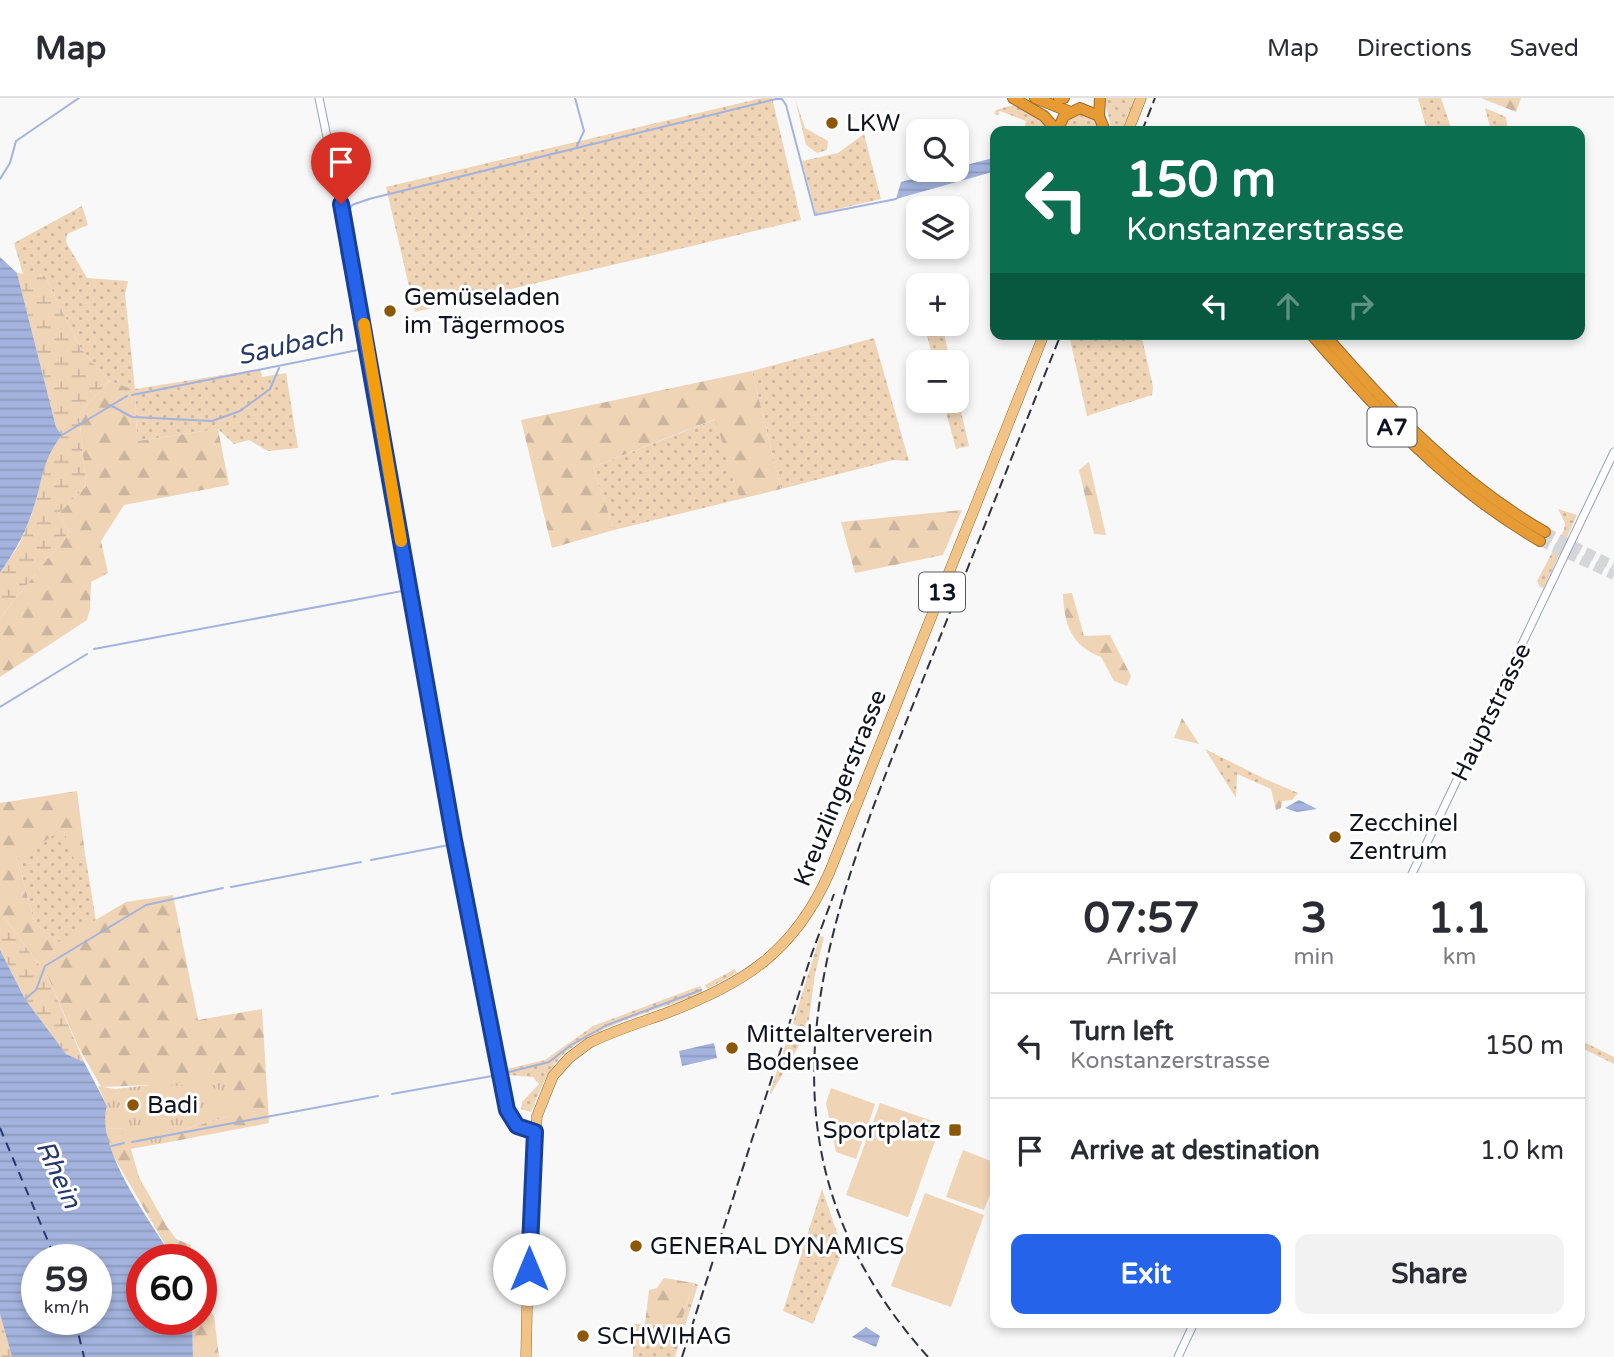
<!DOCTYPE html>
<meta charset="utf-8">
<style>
body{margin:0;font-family:"Varela Round",sans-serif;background:#f2f2f3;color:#2b2b33;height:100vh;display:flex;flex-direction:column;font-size:26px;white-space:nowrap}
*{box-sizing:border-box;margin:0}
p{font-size:23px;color:#7c7c81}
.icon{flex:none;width:38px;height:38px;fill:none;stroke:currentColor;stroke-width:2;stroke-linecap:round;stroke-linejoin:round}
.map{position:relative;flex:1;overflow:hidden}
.drawer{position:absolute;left:990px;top:775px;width:595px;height:455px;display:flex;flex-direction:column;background:#fff;border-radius:14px;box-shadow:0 4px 10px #0003}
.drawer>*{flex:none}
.banner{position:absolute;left:990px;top:28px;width:595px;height:214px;border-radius:14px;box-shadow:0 4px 10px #0003;background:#0b6e4f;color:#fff;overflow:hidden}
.buttons{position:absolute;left:906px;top:21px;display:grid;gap:14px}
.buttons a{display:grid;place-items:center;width:63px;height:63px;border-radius:14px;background:#fff;box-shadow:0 4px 10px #0003;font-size:35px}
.speed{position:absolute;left:21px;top:1146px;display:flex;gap:14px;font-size:35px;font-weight:700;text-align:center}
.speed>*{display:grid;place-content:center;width:91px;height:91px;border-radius:50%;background:#fff;box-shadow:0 4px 10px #0003;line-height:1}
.speed small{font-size:18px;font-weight:400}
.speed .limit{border:10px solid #d22;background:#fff;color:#111}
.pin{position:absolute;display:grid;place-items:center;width:60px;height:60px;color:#fff;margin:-72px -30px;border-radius:50% 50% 50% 0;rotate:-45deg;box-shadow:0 0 7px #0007}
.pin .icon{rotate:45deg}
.me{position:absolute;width:77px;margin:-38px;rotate:0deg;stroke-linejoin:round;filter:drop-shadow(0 0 5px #0008)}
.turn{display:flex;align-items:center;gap:24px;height:147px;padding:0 21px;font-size:32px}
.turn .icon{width:91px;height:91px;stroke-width:2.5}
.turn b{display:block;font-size:49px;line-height:60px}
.lanes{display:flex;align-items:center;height:66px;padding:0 21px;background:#0003;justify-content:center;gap:35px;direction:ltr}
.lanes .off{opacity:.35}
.eta{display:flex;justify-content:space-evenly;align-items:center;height:119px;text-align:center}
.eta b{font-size:42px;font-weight:800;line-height:49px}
.action{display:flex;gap:14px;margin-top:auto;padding:14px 21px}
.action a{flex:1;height:80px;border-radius:14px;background:#2563eb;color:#fff;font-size:28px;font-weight:800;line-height:80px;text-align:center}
.action a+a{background:#f2f2f3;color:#2b2b33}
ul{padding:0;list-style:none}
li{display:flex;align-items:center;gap:21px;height:105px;padding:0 21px;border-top:2px solid #e1e1e2}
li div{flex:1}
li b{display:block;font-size:26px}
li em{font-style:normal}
header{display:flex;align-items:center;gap:42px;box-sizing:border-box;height:98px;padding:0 35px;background:#fff;border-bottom:2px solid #e1e1e2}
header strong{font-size:33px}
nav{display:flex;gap:38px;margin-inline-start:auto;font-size:24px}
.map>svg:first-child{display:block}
.grass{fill:url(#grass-dots)}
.forest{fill:url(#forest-firs)}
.wetland{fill:url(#wetland-marsh)}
.park{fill:url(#park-tufts)}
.pitch{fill:#efd4b6}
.water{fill:url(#water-rules);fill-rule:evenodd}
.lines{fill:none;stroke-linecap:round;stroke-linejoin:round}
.stream{stroke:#a3b3dd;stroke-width:2}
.ferry{stroke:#27386c;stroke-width:2;stroke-dasharray:9 7;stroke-linecap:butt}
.motorway-tunnel{stroke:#d5d6d7;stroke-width:10;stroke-dasharray:10 5;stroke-linecap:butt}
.tertiary-casing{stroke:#94a1c0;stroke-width:9}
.primary-casing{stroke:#9b6b2d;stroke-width:11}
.motorway-casing{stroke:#9b6b2d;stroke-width:12}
.tertiary{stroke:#fff;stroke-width:7}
.primary{stroke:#f1c386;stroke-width:10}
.motorway{stroke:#e79b35;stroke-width:10}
.rail{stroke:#30333d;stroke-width:2;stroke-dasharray:10 5;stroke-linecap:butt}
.route-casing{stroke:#184099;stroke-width:18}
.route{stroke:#2563eb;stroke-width:12}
.slow{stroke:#f59e0b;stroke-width:12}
.poi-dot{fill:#8c5807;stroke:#fff;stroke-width:2.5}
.labels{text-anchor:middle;stroke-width:6;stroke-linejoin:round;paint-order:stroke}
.shield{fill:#fff;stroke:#575a62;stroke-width:2}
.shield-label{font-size:23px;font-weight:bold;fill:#0f131e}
.poi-label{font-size:24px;fill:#0f131e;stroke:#fff;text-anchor:start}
.street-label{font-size:24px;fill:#0f131e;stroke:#fff}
.water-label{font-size:26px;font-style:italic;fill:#27386c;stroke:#fff}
</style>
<header>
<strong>Map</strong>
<nav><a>Map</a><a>Directions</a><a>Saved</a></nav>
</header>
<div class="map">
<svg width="1614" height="1259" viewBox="0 0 1614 1259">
<defs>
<pattern id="grass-dots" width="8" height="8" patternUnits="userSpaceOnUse" patternTransform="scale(1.75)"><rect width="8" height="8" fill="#efd4b6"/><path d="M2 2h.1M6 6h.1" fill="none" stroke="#ccb59c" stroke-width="1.8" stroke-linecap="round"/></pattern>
<pattern id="forest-firs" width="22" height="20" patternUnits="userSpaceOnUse" patternTransform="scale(1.75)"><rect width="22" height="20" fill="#efd4b6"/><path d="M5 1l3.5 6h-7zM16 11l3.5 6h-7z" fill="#ccb59c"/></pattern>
<pattern id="wetland-marsh" width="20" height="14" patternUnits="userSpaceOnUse" patternTransform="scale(1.75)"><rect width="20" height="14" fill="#efd4b6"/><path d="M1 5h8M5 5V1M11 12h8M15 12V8" fill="none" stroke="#ccb59c"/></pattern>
<pattern id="park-tufts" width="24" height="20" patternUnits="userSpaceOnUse" patternTransform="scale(1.75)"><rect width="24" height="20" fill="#efd4b6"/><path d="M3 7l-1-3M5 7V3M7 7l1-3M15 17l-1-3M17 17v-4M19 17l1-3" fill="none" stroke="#ccb59c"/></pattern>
<pattern id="water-rules" width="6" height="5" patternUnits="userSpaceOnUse" patternTransform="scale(1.75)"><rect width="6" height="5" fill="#a3b3dd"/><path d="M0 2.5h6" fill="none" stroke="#8b99bd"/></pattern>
</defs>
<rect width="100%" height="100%" fill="#f8f8f8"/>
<g class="grass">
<polygon points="762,0 772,0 801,122 415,214 386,89"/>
<polygon points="795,0 805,30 828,43 827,52 817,55 806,47"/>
<polygon points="1104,0 1137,0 1124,33 1112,33"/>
<polygon points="1418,0 1441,0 1452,33 1427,33"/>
<polygon points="1013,7 1042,19 1051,33 1031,33 1029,28 1025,28 1026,23 1000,13 998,17 994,16 996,12"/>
<polygon points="1485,10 1506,19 1508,33 1491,33"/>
<polygon points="1078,15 1095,21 1100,33 1062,33 1066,22"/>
<polygon points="864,36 881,101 816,116 802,63 838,55"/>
<polygon points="82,108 88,127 67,136 66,144 87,180 128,183 125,196 135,291 260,271 262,279 286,275 298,350 268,353 249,342 234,346 218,331 137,343 135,292 109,283 81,251 45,178 23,176 14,145"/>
<polygon points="943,230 950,264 934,264 926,234"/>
<polygon points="1072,236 1141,236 1153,289 1152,297 1087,318 1070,241"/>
<polygon points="874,240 909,363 893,362 781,391 752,273"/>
<polygon points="957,296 969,348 956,351 943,303 957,303"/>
<polygon points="716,321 740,401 614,432 593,369"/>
<polygon points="1558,411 1577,417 1544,490 1540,489 1537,483 1564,432 1565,425"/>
<polygon points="1205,651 1263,680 1262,687 1237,676 1236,700"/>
<polygon points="63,730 76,765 85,756 96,823 59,845 35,826 17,761"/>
<polygon points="820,838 824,839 815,876 807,935 793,925"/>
<polygon points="735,871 737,875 707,891 705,887"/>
<path d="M700,888l3,4 -3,4c-42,16 -112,33 -142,66 -13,15 -20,35 -27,52l-10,-3 1,-7 17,-18 -6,-7 -25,-2 -1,-6 38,-9 48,-34z"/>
<polygon points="789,936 800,946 771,996 770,994"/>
<polygon points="1580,942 1614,959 1614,966 1580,949"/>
<polygon points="822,1091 843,1152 813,1226 783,1213"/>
<polygon points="694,1185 698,1187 675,1259 633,1259 633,1226 680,1227"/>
</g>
<g class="forest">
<polygon points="1481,0 1521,0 1516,14"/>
<polygon points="752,273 781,391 740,401 715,321 593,369 614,432 552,450 521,322"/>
<polygon points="109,283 135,292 137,343 218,331 229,387 124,407 101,443 108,475 91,484 90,511 87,522 0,579 0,520 69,434 58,416 86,388 79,316"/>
<polygon points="1089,364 1106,437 1094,436 1079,372"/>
<polygon points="962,412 943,457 855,475 841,424"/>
<path d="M1072,495l12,43 26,-1 21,41 -4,10 -13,-5 -13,-24c-29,-11 -37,-32 -38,-63z"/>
<polygon points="1182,620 1199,646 1174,640"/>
<polygon points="1263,680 1298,695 1292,702 1282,703 1281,710 1276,712 1271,691 1262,687"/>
<polygon points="77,693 85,756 76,766 63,731 17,761 35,826 58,844 126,804 173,797 198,922 262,911 269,1025 170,1044 175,1034 229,1018 151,987 101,989 78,948 48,879 0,814 0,705"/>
<polygon points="125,1030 139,1079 166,1127 176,1141 191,1147 190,1162 174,1162 108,1049 106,1031"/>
<polygon points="664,1180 694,1185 680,1227 645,1226 649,1192 657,1190"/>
<polygon points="201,1200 214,1218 219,1259 193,1259 192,1222 201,1222"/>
</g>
<g class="wetland">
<polygon points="17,175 45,178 81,251 109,283 79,316 86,388 58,416 69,434 0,520 0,475 19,447 32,416 48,355 62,337 56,329"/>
<polygon points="0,814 48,879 84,964 66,956 25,901 0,852"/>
<polygon points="0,1216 12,1259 0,1259"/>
</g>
<polygon class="park" points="157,975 227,986 229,1018 175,1034 170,1044 130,1051 125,1030 106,1031 104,1020 107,1008 98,988 115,991 150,987"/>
<g class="pitch">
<polygon points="163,987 183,988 182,1000 162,999"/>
<polygon points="214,990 226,994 227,1014 223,1018 214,1019 211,1015 210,994"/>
<polygon points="831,990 875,1006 856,1061 836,1054 826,1005"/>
<polygon points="880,1005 941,1026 908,1119 846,1097"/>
<polygon points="963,1052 996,1065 996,1081 984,1112 946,1099"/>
<polygon points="925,1095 984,1117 951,1209 891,1188"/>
</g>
<g class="water">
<polygon points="989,61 996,63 996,73 896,101 901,84"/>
<path d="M0,159l17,16 39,154 6,8c-22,27 -19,49 -31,80 -7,22 -19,40 -31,58z"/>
<polygon points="1299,702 1317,711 1297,714 1285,710"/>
<path d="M0,852l25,49 41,55 18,8 23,44c-13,42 45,117 67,154h-32v60h50l1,37h-181l-12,-43zM37,1162h59v60h-59z"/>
<polygon points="714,945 717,960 682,968 679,953"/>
<polygon points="866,1229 880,1238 876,1249 852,1239"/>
</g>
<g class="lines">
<g class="stream">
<polyline points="575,0 584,33 577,48"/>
<polyline points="0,81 10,65 16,43 79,0"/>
<polyline points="353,142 355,139 350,111 352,107 369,101 776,1 782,1 786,7 815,117 896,101"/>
<polyline points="132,297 358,252 360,245 341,154 344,148"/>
<polyline points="110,307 132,319 212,323 240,313 270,291 279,270"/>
<polyline points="62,337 127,298"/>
<polyline points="94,551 402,493"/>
<polyline points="0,609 87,556"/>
<polyline points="371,762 454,746"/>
<polyline points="231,789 361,764"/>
<polyline points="25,901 36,892 45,868 146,807 223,790"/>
<polyline points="509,974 549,964 571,947 607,927 701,892"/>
<polyline points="392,996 492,978"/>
<polyline points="132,1044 378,998"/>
<polyline points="108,1049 124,1045"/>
</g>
<g class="ferry">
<polyline points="0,1030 56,1162"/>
<polyline points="75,1222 84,1259"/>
</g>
<g class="motorway-tunnel">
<polyline points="1545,434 1614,468"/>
<polyline points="1540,443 1614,477"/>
</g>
<g class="tertiary-casing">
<g id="tertiary">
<polyline points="319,0 350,151 432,619 507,1012 517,1028 535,1034"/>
<polyline points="1410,780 1614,354"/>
<polyline points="1178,1259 1194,1225"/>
</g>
</g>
<g class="primary-casing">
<g id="primary">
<polyline points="1128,33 1141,0"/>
<path d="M526,1259l3,-144 8,-97 16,-40 16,-18 20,-15c24,-12 50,-20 75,-29 80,-30 131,-62 166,-143l214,-537"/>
</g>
</g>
<g class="motorway-casing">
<g id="motorway">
<polyline points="1013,0 1044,18 1057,33"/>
<polyline points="1035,0 1068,13"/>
<polyline points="1059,0 1064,0"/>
<polyline points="1099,18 1100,0"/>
<polyline points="1057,33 1064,18 1080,10 1099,18 1105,33"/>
<path d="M1311,236c71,82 135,152 229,207"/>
<path d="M1324,236c67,77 132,147 221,198"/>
</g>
</g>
<use href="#tertiary" class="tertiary"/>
<use href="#primary" class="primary"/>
<use href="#motorway" class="motorway"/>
<g class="rail">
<polyline points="1142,33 1155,0"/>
<polyline points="682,1259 812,855 834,796"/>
<path d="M928,1259c-197,-220 -98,-443 -4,-680 46,-114 91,-228 137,-343"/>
</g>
</g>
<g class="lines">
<g class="route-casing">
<polyline id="route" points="341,106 454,742 507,1012 517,1028 535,1034 529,1171"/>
</g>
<use href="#route" class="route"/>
<polyline class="slow" points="364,226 401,443"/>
</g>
<g class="poi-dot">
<circle cx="832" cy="25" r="7"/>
<circle cx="390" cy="213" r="7"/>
<circle cx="1335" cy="739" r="7"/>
<circle cx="732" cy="950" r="7"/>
<circle cx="133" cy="1007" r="7"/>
<rect x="948" y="1025" width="14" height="14" rx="3.5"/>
<circle cx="636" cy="1148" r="7"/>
<circle cx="583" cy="1238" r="7"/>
</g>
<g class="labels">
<g class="shield">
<rect x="1367.5" y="309.5" width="49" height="39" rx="5"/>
<rect x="919" y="474.5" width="46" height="39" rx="5"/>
</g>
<g class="shield-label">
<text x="1392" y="337">A7</text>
<text x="942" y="502">13</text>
</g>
<g class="poi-label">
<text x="846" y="33">LKW</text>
<text x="404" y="207">Gemüseladen<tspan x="404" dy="28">im Tägermoos</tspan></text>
<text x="1349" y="733">Zecchinel<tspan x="1349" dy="28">Zentrum</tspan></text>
<text x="746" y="944">Mittelalterverein<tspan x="746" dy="28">Bodensee</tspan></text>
<text x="147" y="1015">Badi</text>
<text x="941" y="1040" text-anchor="end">Sportplatz</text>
<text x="650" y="1156">GENERAL DYNAMICS</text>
<text x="597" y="1246">SCHWIHAG</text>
</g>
<g class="street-label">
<text transform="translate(1491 614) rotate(-64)" y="8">Hauptstrasse</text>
<text transform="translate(840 690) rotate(-68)" y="8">Kreuzlingerstrasse</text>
</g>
<g class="water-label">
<text transform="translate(290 246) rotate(-13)" y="9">Saubach</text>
<text transform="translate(59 1076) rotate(65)" y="9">Rhein</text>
</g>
</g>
</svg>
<div class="buttons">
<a><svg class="icon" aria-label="search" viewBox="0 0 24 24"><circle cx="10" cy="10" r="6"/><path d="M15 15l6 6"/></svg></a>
<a><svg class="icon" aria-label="layers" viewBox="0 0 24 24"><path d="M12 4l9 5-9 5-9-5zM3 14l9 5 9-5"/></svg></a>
<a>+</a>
<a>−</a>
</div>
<div class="speed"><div>59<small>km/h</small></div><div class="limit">60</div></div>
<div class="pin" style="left:341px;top:106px;background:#d93025"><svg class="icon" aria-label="arrive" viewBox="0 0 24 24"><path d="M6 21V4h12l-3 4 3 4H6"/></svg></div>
<svg class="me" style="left:529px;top:1171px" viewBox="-20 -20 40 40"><circle r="19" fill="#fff"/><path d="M0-13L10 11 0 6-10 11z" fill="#2563eb"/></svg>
<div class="banner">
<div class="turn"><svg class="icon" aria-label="left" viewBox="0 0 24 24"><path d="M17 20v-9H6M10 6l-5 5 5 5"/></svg><div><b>150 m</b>Konstanzerstrasse</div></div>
<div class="lanes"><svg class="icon" aria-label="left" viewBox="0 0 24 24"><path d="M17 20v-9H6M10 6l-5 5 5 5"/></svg><svg class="icon off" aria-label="ahead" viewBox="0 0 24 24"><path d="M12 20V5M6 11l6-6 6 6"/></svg><svg class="icon off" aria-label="right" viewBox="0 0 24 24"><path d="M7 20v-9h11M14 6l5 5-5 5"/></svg></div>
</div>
<section class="drawer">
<div class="eta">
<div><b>07:57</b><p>Arrival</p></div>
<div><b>3</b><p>min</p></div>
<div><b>1.1</b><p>km</p></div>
</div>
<ul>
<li><svg class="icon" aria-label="left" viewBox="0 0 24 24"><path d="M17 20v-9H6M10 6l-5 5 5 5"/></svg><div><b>Turn left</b><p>Konstanzerstrasse</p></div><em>150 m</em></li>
<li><svg class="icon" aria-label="arrive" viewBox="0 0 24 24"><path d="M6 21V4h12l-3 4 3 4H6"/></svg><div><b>Arrive at destination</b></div><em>1.0 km</em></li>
</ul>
<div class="action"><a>Exit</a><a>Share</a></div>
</section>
</div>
